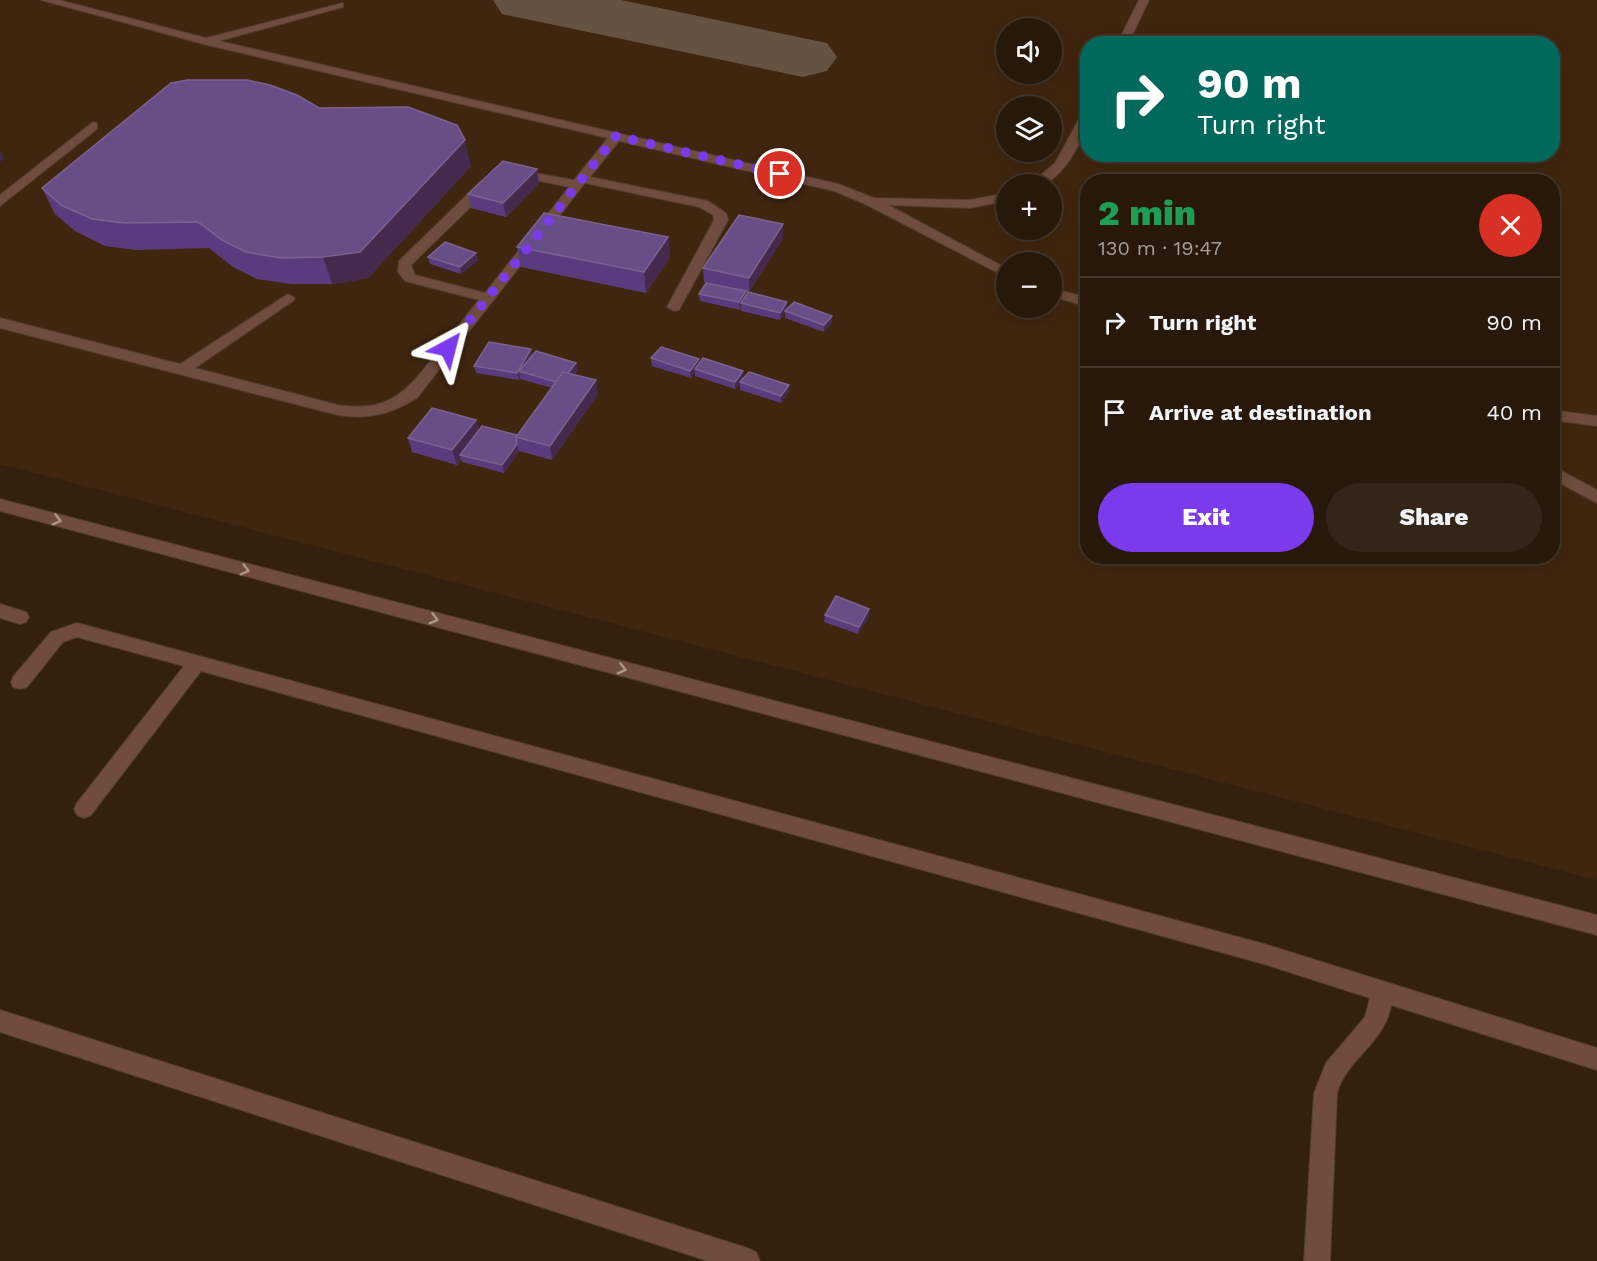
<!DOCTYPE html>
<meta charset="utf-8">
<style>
body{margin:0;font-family:"Work Sans",sans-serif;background:#332518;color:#f1f3f6;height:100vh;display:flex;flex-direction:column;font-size:22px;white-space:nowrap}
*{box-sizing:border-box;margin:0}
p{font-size:20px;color:#a4a09c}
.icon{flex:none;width:33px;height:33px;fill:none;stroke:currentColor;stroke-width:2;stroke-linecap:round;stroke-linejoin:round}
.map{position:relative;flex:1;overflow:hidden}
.sheet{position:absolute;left:1080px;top:174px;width:480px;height:390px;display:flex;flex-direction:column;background:#27180a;border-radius:24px;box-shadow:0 3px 15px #0003,0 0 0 2px #43372b}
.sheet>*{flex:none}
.hud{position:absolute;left:1080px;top:36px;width:480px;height:126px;border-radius:24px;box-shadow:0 3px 15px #0003,0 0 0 2px #43372b;background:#00695c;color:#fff;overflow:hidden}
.tools{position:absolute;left:996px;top:18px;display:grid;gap:12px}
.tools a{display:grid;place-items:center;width:66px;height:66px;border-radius:50%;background:#27180a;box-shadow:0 3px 15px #0003,0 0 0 2px #43372b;font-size:30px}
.pin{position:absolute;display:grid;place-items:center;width:51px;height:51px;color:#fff;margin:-26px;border:3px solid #fff;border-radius:50%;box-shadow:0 2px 6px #0007}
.me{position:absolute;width:66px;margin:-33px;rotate:38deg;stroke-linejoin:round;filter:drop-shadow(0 0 4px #0008)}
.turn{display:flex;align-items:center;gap:21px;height:126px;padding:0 18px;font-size:27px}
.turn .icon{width:78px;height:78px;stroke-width:2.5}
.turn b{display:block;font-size:42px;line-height:51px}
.round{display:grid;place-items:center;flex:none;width:63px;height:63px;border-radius:32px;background:#332518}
.headline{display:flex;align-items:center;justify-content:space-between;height:102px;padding:0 18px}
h1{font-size:36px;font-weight:800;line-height:45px;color:#1e9e55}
.primary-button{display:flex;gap:12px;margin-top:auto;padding:12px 18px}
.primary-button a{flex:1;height:69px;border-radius:36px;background:#7c3aed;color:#fff;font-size:24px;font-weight:800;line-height:69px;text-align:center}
.primary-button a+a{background:#332518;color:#f1f3f6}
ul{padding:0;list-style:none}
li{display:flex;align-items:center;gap:18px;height:90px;padding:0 18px;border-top:2px solid #43372b}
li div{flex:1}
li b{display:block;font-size:22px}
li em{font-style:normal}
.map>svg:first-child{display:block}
.built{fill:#40260f;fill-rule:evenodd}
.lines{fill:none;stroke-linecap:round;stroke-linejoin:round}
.taxiway{fill:#645242;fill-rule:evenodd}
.lane-casing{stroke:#503d2c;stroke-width:2}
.lane{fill:#6f4c3d;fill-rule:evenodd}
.wall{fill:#5a3c7e}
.shaded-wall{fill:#452a4e}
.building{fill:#694d86;stroke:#7c6290;stroke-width:1.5}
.oneway{stroke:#ae9689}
.route{stroke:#7c3aed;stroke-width:10;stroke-dasharray:0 18}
</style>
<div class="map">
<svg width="1597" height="1261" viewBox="0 0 1597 1261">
<rect width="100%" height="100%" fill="#34200e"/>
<path class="built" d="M0,0h1597v880l-1597,-416zM1006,28h46v46h-46zM1088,44h464v110h-464zM1006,106h46v46h-46zM1088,182h464v374h-464zM1006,184h46v46h-46zM1006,262h46v46h-46z"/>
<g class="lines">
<polygon class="taxiway" points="493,0 621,0 827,43 837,57 827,71 803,77 502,14"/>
<g class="lane-casing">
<g id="lane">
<path d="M41,0h18l147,38 137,-35v4l-124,34 619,143 36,14 96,2 36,-7v8l-36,7 -82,-3 118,63v9l-141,-73 -31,-13 -215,-50 -29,36 118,24 18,12 2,7 -49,90 -5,1 -7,-4 47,-87 -1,-5 -14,-8 -114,-24 -168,215c-25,16 -49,22 -79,17l-338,-87v-10l180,46 108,-70 7,4 -2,3 -98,67 143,37c51,8 68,-13 97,-50 15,-18 29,-37 44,-55l-74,-19 -7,-9 1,-11 82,-80h10v6l-80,78 4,10 70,18 84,-106 -58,-12v-6l63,11 34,-42 -401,-93z"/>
<polygon points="1139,0 1149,0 1128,44 1117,44"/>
<path d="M1084,110h4c0,23 -21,64 -44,74 -4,1 -10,0 -14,0l25,-21z"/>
<polygon points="93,122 97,123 97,129 0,206 0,195"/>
<polygon points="1052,288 1088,298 1088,307 1052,296"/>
<polygon points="1552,410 1597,416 1597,426 1552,420"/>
<polygon points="1552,466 1597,490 1597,503 1552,479"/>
<polygon points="0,499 1597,915 1597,935 0,511"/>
<polygon points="0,604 26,612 29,617 26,622 20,624 0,618"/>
<path d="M77,623l1187,321 333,104v22l-206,-65c-6,38 -44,53 -54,88l-7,168h-26l10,-168 12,-30 39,-46 5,-19 -106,-34 -1063,-293 -110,144 -7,3 -7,-3 -3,-6 3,-6 107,-137 -107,-29 -14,5 -36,45 -7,2 -7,-2 -2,-5 2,-5 38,-45z"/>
<polygon points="0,1010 747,1248 756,1252 760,1261 708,1261 0,1032"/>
</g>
</g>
<use href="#lane" class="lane"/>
</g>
<g class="wall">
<polygon points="319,108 471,166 368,278 332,284 291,284 257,279 233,267 209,248 136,250 105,246 75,231 55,214 42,188"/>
<polygon points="537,169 539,183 506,217 471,208 468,194"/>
<polygon points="668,237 670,257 646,293 521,267 517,247"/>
<polygon points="783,238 749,292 746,292 746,295 787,302 787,309 832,316 832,323 824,332 785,318 785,312 780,320 741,311 741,307 740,310 700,301 699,294 713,284 704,282 703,268"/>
<polygon points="428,257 478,260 461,274 430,264"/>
<polygon points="531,349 532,356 576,363 578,370 574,375 598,394 552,460 519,451 504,473 462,462 461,459 457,465 412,452 408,438 476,420 479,430 517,435 552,388 520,379 520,378 519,380 476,373 474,366"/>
<polygon points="651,358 700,363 743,371 743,378 789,385 789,392 781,403 740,390 740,383 735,389 695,376 695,372 691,378 652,366"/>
<polygon points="869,609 869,616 858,634 824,622 825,615"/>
</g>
<g class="shaded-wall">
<polygon points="465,140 471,166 368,278 332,284 323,257"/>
<polygon points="1,151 4,158 0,162 0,152"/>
<polygon points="537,169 539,183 506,217 503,203"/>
<polygon points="783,224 783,238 749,292 749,278"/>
<polygon points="668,237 670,257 646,293 644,272"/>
<polygon points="476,253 478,260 461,274 460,267"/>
<polygon points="746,291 746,298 741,303 741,307 740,310 739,302"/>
<polygon points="787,302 787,309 780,320 780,313"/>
<polygon points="832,316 832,323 824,332 824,325"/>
<polygon points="531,349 533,357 519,371 520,378 519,380 517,373"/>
<polygon points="699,359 700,366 695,369 695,372 691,378 690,371"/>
<polygon points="576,363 578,370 560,390 559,383"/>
<polygon points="743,371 743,378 735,389 735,382"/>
<polygon points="596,380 598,394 552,460 550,446"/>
<polygon points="789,385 789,392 781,403 781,396"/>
<polygon points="476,420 480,434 460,455 461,459 457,465 452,450"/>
<polygon points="517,444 519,451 504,473 502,465"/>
<polygon points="869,609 869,616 858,634 859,627"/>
</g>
<g class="building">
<polygon points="188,80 247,80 270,85 297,95 319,108 408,107 457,125 465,140 360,252 323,257 281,258 246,252 222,240 198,222 124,223 92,219 61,205 42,188 171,83"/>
<polygon points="503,161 537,169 503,203 468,194"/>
<polygon points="544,213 668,237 644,272 517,247"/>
<polygon points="739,215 783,224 749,278 703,268"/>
<polygon points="445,242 476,253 460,267 428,257"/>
<polygon points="706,283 746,291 739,302 699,294"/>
<polygon points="748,292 787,302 780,313 741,303"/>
<polygon points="794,302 832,316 824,325 785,311"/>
<polygon points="489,342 531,349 517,373 474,366"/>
<polygon points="661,347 699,359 690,371 651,358"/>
<polygon points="536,351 576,363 568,373 563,372 556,382 519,371"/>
<polygon points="703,358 743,371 735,382 695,369"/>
<polygon points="563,372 596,380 550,446 516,437"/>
<polygon points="749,372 789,385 781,396 740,382"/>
<polygon points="432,408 476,420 452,450 408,438"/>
<polygon points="482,426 517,435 516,437 517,444 502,465 460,455"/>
<polygon points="836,596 869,609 859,627 825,615"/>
</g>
<defs><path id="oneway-chevron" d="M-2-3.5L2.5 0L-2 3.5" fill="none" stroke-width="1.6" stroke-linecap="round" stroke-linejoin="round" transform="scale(1.5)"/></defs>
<g class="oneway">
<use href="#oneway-chevron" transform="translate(57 520) rotate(15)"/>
<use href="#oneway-chevron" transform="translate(245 570) rotate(15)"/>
<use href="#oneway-chevron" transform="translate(434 619) rotate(15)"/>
<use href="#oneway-chevron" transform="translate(622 669) rotate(15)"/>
</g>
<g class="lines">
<polyline class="route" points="448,348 616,136 780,174"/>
</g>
</svg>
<div class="tools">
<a><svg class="icon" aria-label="sound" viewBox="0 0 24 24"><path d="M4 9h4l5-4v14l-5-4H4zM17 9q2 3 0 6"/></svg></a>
<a><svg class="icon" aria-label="layers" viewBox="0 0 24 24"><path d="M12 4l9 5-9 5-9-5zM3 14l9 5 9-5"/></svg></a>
<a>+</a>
<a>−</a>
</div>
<div class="pin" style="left:780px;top:174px;background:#d93025"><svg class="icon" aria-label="arrive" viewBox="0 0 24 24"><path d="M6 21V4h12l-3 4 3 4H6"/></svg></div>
<svg class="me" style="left:448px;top:348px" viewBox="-20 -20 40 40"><path d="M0-17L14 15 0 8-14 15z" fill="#7c3aed" stroke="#fff" stroke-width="4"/></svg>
<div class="hud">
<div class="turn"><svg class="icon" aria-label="right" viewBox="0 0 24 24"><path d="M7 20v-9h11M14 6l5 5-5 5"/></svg><div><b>90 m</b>Turn right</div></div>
</div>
<section class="sheet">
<div class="headline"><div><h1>2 min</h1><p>130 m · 19:47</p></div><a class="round" style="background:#d93025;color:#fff"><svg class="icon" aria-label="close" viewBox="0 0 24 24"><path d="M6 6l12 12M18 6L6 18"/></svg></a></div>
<ul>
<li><svg class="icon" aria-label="right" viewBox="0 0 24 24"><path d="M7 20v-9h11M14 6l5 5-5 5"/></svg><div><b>Turn right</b></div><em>90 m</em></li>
<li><svg class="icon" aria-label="arrive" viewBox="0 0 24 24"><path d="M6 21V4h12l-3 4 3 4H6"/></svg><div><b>Arrive at destination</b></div><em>40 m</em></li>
</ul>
<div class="primary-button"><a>Exit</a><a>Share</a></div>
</section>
</div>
